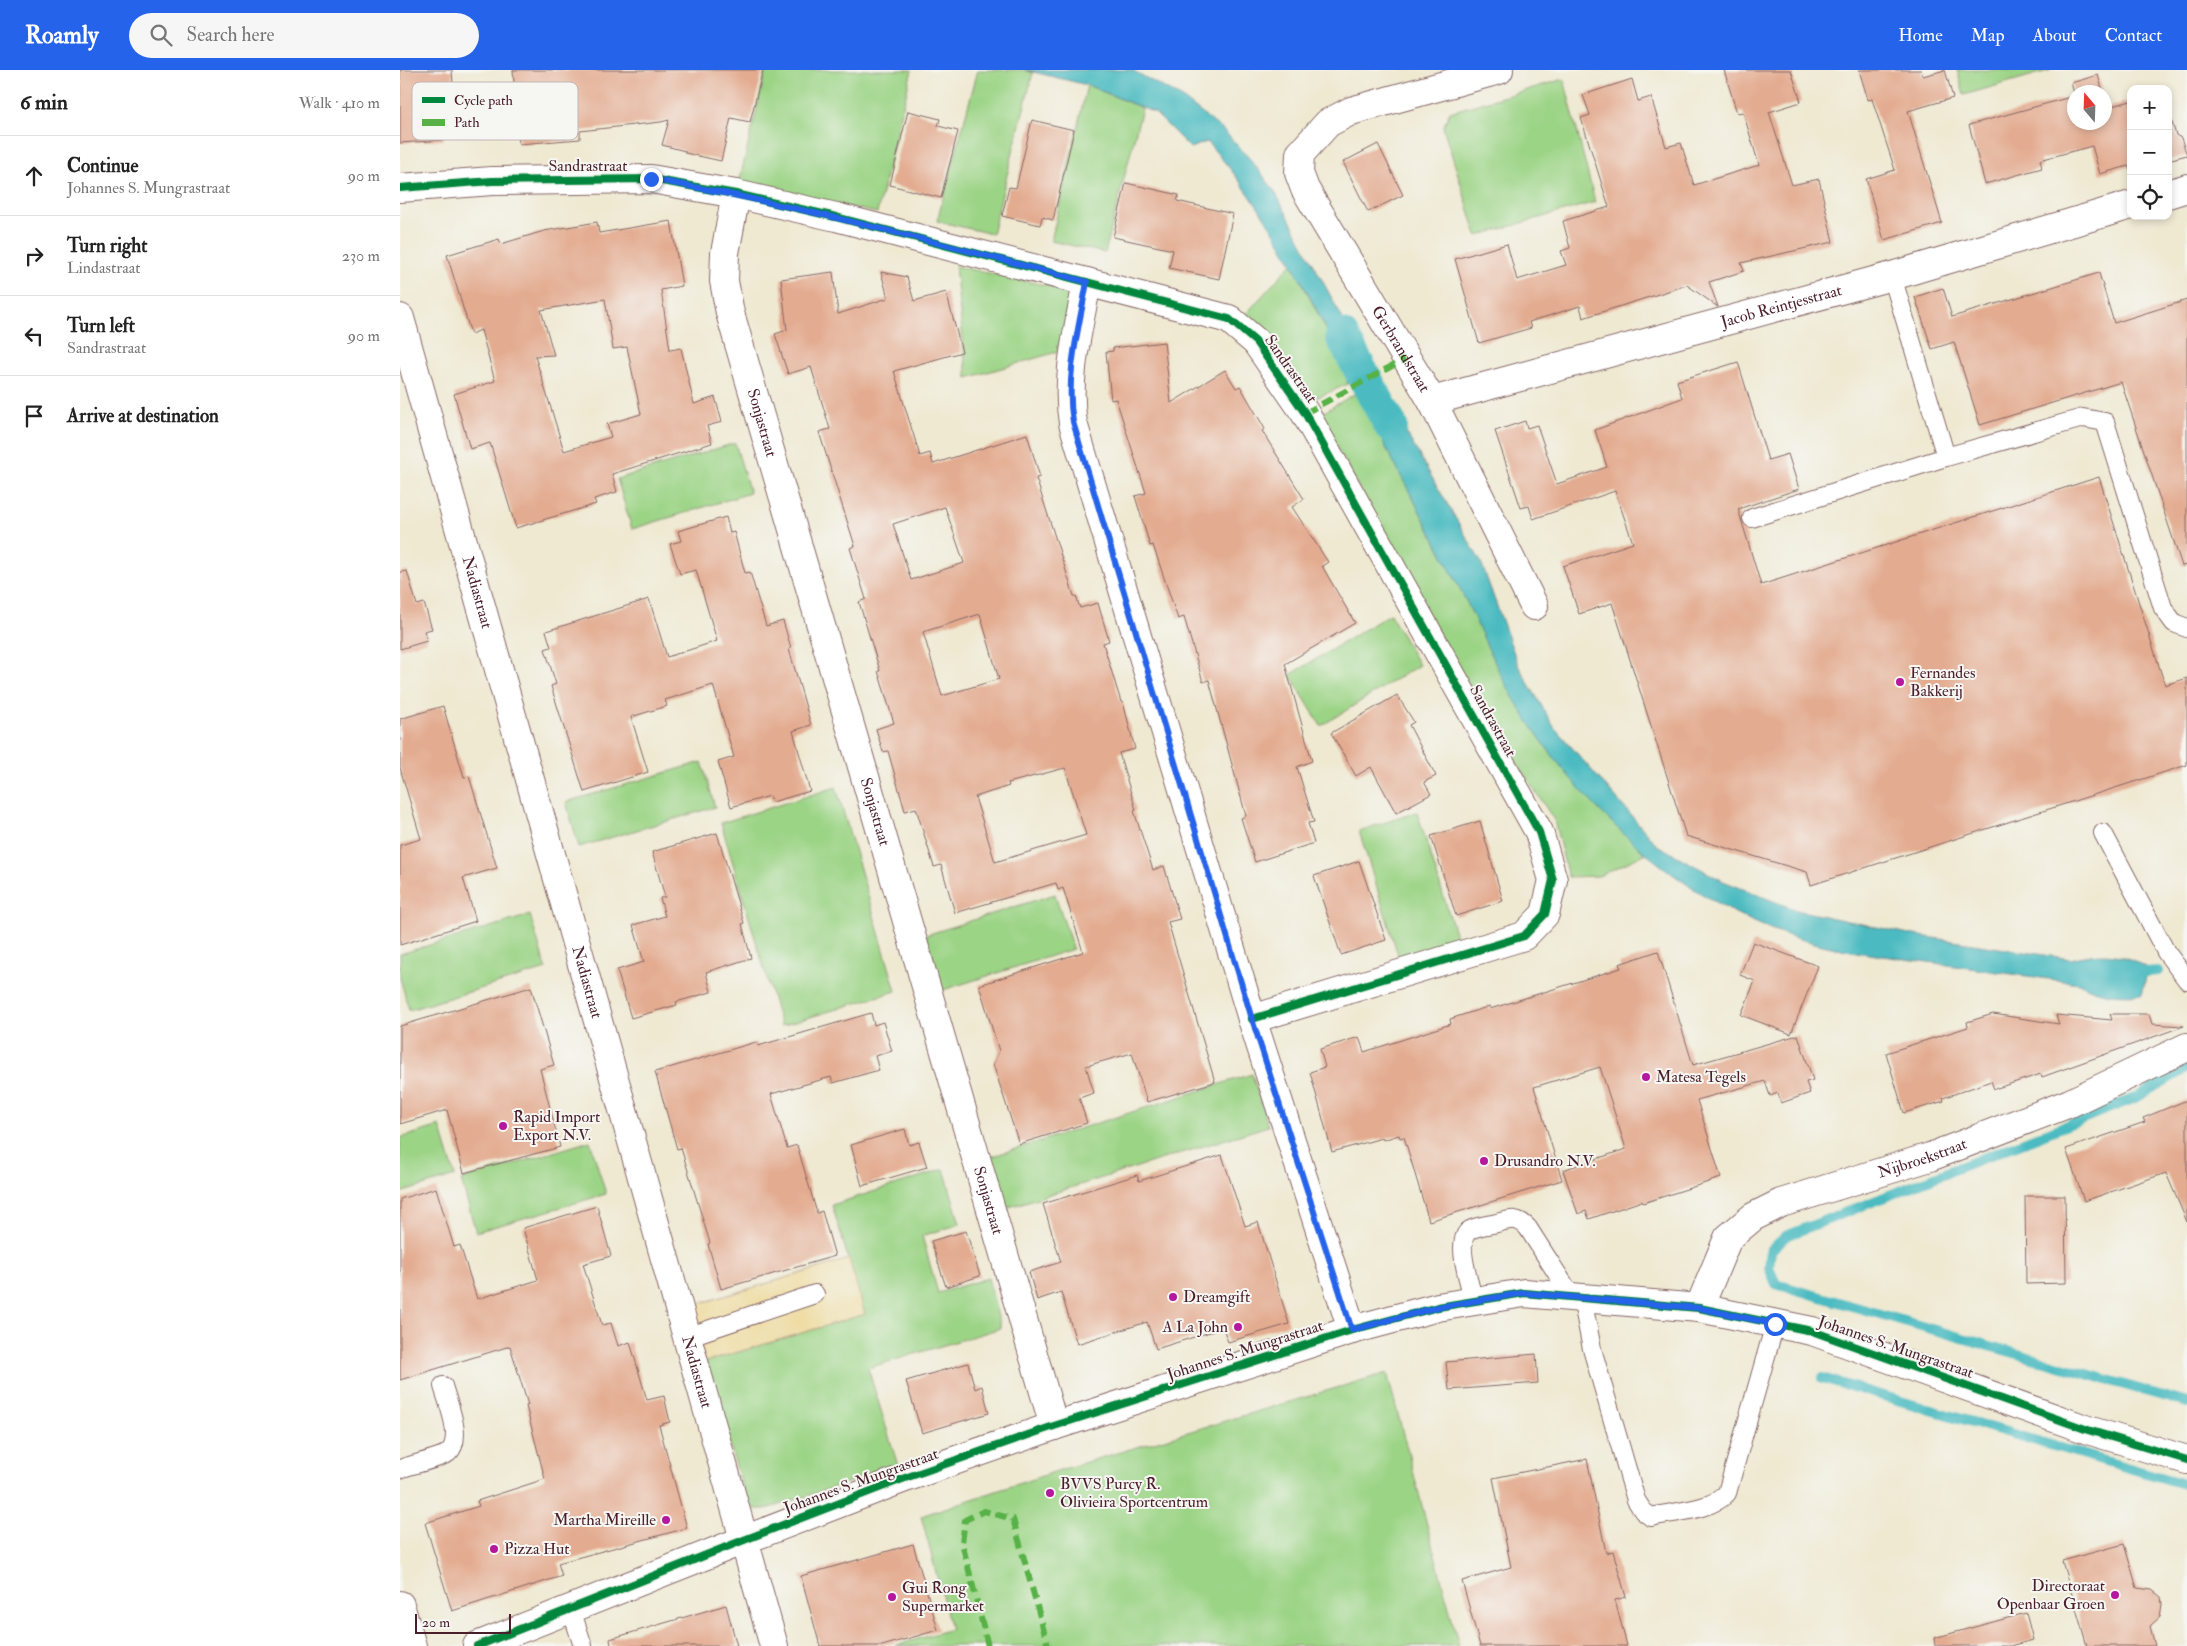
<!DOCTYPE html>
<html lang="en">
<head>
<meta charset="utf-8">
<style>
  :root { --surface:#fff; --page:#f6f6f6; --text:#222; --muted:#767676; --line:#e0e0e0; --accent:#2563eb }
  body { margin:0; font-family:"IM FELL Double Pica",serif; background:var(--page); color:var(--text) }
  .controls { position:absolute; right:15px; top:15px; display:grid; overflow:hidden; border-radius:10px; box-shadow:0 2px 8px #0003 }
  .controls button { width:45px; height:45px; display:grid; place-items:center; padding:0; border:0; border-bottom:1px solid var(--line); background:var(--surface); color:var(--text); font:25px sans-serif }
  .compass { position:absolute; left:1667px; top:15px; width:45px; height:45px; border-radius:50%; background:var(--surface); box-shadow:0 2px 8px #0003; rotate:341deg }
  .scale { position:absolute; left:15px; bottom:12px; width:96px; box-sizing:border-box; padding-left:5px; border:2px solid #4a1f2b; border-top:0; font-size:14px; line-height:18px; white-space:nowrap; color:#4a1f2b; -webkit-text-stroke:4px #f6f6f2; paint-order:stroke }
  .stop { position:absolute; width:15px; height:15px; margin:-11px; border:4px solid #2563eb; border-radius:50%; background:#fff }
  .stop.end { background:#2563eb; border-color:#fff; box-shadow:0 1px 5px #0008 }
  .list { margin:0; padding:0; list-style:none }
  h2 { display:flex; justify-content:space-between; align-items:center; height:65px; margin:0; padding:0 20px; font-size:21px }
  h2 small { font-size:16px; font-weight:400; color:var(--muted) }
  .list li { display:grid; grid-template-columns:32px 1fr auto; gap:15px; align-items:center; box-sizing:border-box; height:80px; padding:0 20px; border-top:1px solid var(--line) }
  .list b { display:block; font-size:19px; white-space:nowrap }
  .list p { margin:0; font-size:16px; white-space:nowrap; color:var(--muted) }
  .list em { font-size:16px; font-style:normal; color:var(--muted) }
  .icon { flex:none; width:28px; height:28px; fill:none; stroke:currentColor; stroke-width:2; stroke-linecap:round; stroke-linejoin:round }
  .map { position:relative; flex:none; width:1787px; height:1576px; overflow:hidden }
  header { display:flex; align-items:center; gap:30px; box-sizing:border-box; height:70px; padding:0 25px; background:var(--accent); color:#fff }
  header strong { font-size:24px }
  nav { display:flex; gap:28px; margin-inline-start:auto; font-size:18px }
  .search { width:350px; height:45px; background:var(--page); display:flex; align-items:center; gap:12px; box-sizing:border-box; padding:0 18px; border-radius:28px; color:var(--muted); font-size:19px }
  main { display:flex }
  aside { flex:1; background:var(--surface) }
  .map>svg:first-child { display:block }
</style>
</head>
<body>
<header>
<strong>Roamly</strong>
<div class="search"><svg class="icon" aria-label="search" viewBox="0 0 24 24"><circle cx="10" cy="10" r="6"/><path d="M15 15l6 6"/></svg>Search here</div>
<nav><a>Home</a><a>Map</a><a>About</a><a>Contact</a></nav>
</header>
<main>
<aside>
<h2>6 min<small>Walk · 410 m</small></h2>
<ul class="list">
<li><svg class="icon" aria-label="ahead" viewBox="0 0 24 24"><path d="M12 20V5M6 11l6-6 6 6"/></svg><div><b>Continue</b><p>Johannes S. Mungrastraat</p></div><em>90 m</em></li>
<li><svg class="icon" aria-label="right" viewBox="0 0 24 24"><path d="M7 20v-9h11M14 6l5 5-5 5"/></svg><div><b>Turn right</b><p>Lindastraat</p></div><em>230 m</em></li>
<li><svg class="icon" aria-label="left" viewBox="0 0 24 24"><path d="M17 20v-9H6M10 6l-5 5 5 5"/></svg><div><b>Turn left</b><p>Sandrastraat</p></div><em>90 m</em></li>
<li><svg class="icon" aria-label="arrive" viewBox="0 0 24 24"><path d="M6 21V4h12l-3 4 3 4H6"/></svg><div><b>Arrive at destination</b></div></li>
</ul>
</aside>
<div class="map">
<svg width="1787" height="1576" viewBox="0 0 1787 1576">
  <rect width="100%" height="100%" fill="#f6f6f2"/>
  <filter id="ink" filterUnits="userSpaceOnUse"><feTurbulence type="fractalNoise" baseFrequency=".02" numOctaves="2"/><feDisplacementMap in="SourceGraphic" scale="10" xChannelSelector="R" yChannelSelector="G"/><feConvolveMatrix kernelMatrix="1 2 1 2 8 2 1 2 1" color-interpolation-filters="sRGB"/></filter>
  <filter id="wash" filterUnits="userSpaceOnUse"><feTurbulence type="fractalNoise" baseFrequency=".0096" numOctaves="4" result="noise"/><feDisplacementMap in="SourceGraphic" scale="20" xChannelSelector="R" yChannelSelector="G"/><feGaussianBlur stdDeviation="1.12" result="paint"/><feColorMatrix in="noise" values="0 0 0 0 0 0 0 0 0 0 0 0 0 0 0 0 0 1.4 0 .05"/><feComposite in="paint" operator="in"/></filter>
  <g filter="url(#wash)">
    <rect width="100%" height="100%" fill="#efe9d2"/>
    <!-- green -->
    <g fill="#9cd486" stroke="#737a58">
      <path d="M366,0H512L477,143L339,113Z"/>
      <path d="M578,0H625L633,3L592,164L537,151Z"/>
      <path d="M1557,0H1651L1564,25Z"/>
      <path d="M1164,9L1195,132L1077,166L1043,57L1050,42Z"/>
      <path d="M687,15L742,38L705,183L651,171Z"/>
      <path d="M892,193L950,306L947,310L948,314L909,331L844,246Z"/>
      <path d="M555,196L654,217L666,223L672,230L671,278L567,308Z"/>
      <path d="M964,318L962,322L964,335L1061,520L1109,619L1148,680L1184,722L1245,784L1199,806L1168,807L1154,750L1070,620L919,345Z"/>
      <path d="M335,373L350,423L232,459L217,409Z"/>
      <path d="M990,544L1019,595L921,656L890,605Z"/>
      <path d="M302,692L315,737L179,777L166,732Z"/>
      <path d="M436,717L496,921L381,956L321,753Z"/>
      <path d="M1017,742L1057,869L999,888L959,761Z"/>
      <path d="M655,824L673,879L543,920L526,865Z"/>
      <path d="M130,845L146,899L9,940L0,908V884Z"/>
      <path d="M852,1004L868,1056L606,1138L590,1087Z"/>
      <path d="M40,1056L55,1106L0,1123V1068Z"/>
      <path d="M190,1071L206,1124L76,1162L61,1110Z"/>
      <path d="M544,1099L560,1154L522,1166L538,1223L588,1208L601,1258L468,1298L498,1396L367,1439H355L347,1433L305,1292L465,1244L432,1135Z"/>
      <path d="M987,1303L1059,1576H494L551,1559L521,1446L663,1399Z"/>
    </g>
    <!-- sand -->
    <path fill="#eeda9e" stroke="#9c7c64" d="M449,1189L465,1244L305,1292L288,1237Z"/>
    <!-- water -->
    <g fill="#4cbbc1" stroke="#4b6d76">
      <path d="M625,0H732L781,27L823,60L851,90L874,120L968,296L974,295L976,301L948,314L947,311L950,306C908,224 870,140 807,72L790,78L755,43L687,15Z"/>
      <path d="M974,313L979,316L1081,492L1119,597L1154,657L1257,775L1323,811L1396,840L1514,865L1671,889C1701,881 1721,882 1748,898L1742,924C1720,926 1699,925 1679,913C1626,906 1574,899 1521,891C1481,886 1441,881 1403,870C1281,835 1171,729 1109,620C1091,588 1078,553 1061,521C1030,458 995,397 964,335L962,322L964,318Z"/>
    </g>
    <g fill="none" stroke-linecap="round" stroke-linejoin="round">
      <!-- stream -->
      <g stroke="#4cbbc1" stroke-width="10">
        <path d="M1734,903L1758,901"/>
        <path d="M1787,998L1735,1028L1386,1166L1371,1180L1369,1198L1376,1214L1787,1333"/>
        <path d="M1422,1308L1787,1415"/>
      </g>
      <!-- canal -->
      <path stroke="#4cbbc1" stroke-width="34" d="M942,266L991,356"/>
    </g>
    <g id="blocks">
      <!-- building -->
      <g fill="#e3ab90" fill-rule="evenodd">
        <path d="M0,0H52L56,58L44,59V70L0,73Z"/>
        <path d="M113,0H363L350,52L331,48L321,91L285,83V81L262,75L269,50L261,52L180,61V69L119,74Z"/>
        <path d="M1324,0H1391L1401,32L1369,42L1392,115L1419,109L1433,172L1341,193L1344,201L1309,212L1318,237L1287,215L1183,248L1180,236L1129,252L1131,258L1079,273L1055,189L1107,174L1117,210L1166,195L1161,181L1170,178L1163,151L1209,137L1181,48L1190,45L1183,25L1232,9L1238,31L1251,27L1266,77L1281,73L1294,115L1359,95L1343,42L1337,43Z"/>
        <path d="M1459,0H1521L1523,6L1545,0L1553,28L1508,41L1542,153L1484,170L1466,109L1495,100L1472,29L1468,30Z"/>
        <path d="M1698,5L1703,22L1674,23L1671,13Z"/>
        <path d="M1674,26V52H1704V26L1708,37L1731,31V101L1728,96L1700,104L1692,76L1640,90L1642,98L1585,114L1569,55Z"/>
        <path d="M1768,40L1776,65L1781,68L1787,85L1768,90Z"/>
        <path d="M508,41L540,49L538,56L558,61L541,128L490,115Z"/>
        <path d="M632,50L674,60L653,150L642,147L640,155L602,146L609,117L616,118Z"/>
        <path d="M978,74L1003,125L968,142L943,92Z"/>
        <path d="M726,113L779,125L777,131L833,144L819,209L769,198L773,180L713,167Z"/>
        <path d="M271,151L282,216L261,220L270,280L281,278L294,334L315,327L322,352L307,356L312,373L212,404L217,422L194,429L196,434L116,458L90,373L70,379L54,324L95,311L81,260L71,264L47,185L99,169L101,174L144,161L197,152L199,163ZM205,229L213,279L227,277L241,344L207,354L211,367L164,381L135,286L154,285L141,240Z"/>
        <path d="M433,202L438,244L488,228L481,202L507,207L514,231L546,222L562,282L494,301L520,386L530,383L533,394L627,364L640,407L636,408L674,526H676L680,538L698,533L709,571L703,573L721,632H723L735,679L719,683L736,740L734,741L753,800L764,796L780,849L768,852L815,1012L747,1032L732,983L686,996L694,1023L679,1028L687,1053L619,1074L593,994L599,981L579,915L683,882L663,818L658,820L656,813L555,843L541,795L534,797L516,738L505,741L488,681L483,682L476,659L494,653L478,601H480L459,532L466,529L450,478L455,476L419,362L430,359L411,297L388,304L375,264L387,260L381,209ZM545,437L564,493L511,510L493,454ZM580,544L599,609L542,626L523,562ZM665,698L686,765L595,792L575,727L609,716L608,713Z"/>
        <path d="M1699,203L1714,253L1787,230V495L1782,496L1721,312L1580,355L1554,272L1532,279L1515,227L1543,218L1552,247Z"/>
        <path d="M764,272L771,333L825,300L836,318L840,316L865,359L862,361L904,429L892,437L928,492L922,496L955,553L885,594L912,691L897,697L914,752L908,753L914,773L855,792L841,748L846,746L809,610L803,612L784,547L778,549L753,475L750,476L735,426L746,423L716,329L711,330L706,282L713,281V278Z"/>
        <path d="M1338,292L1368,390L1388,384L1399,419L1338,439L1361,515L1699,407L1765,615L1787,608V695L1411,815L1407,802L1286,766L1212,533L1179,544L1163,496L1233,473L1215,421L1133,449L1129,436L1121,438L1095,361L1125,351L1127,358L1137,355L1157,414L1207,397L1195,360L1282,328L1277,311Z"/>
        <path d="M326,447L330,463L334,462L345,503L350,502L366,556L383,551L391,578L389,579L411,655L393,661L410,721L372,732L370,726L331,737L318,692L334,687L313,615L265,630L267,636L231,647L248,702L184,722L151,616L156,614L145,579L151,577L146,561L249,529L267,587L317,571L296,500L280,504L270,474L281,471L278,461Z"/>
        <path d="M7,501L17,535L24,533L32,559L24,561L27,571L0,579V502Z"/>
        <path d="M997,625L1014,652L1009,655L1036,706L1024,712L1031,724L996,743L971,697L956,706L931,663Z"/>
        <path d="M43,636L64,707L69,706L97,798L63,808L76,851L0,875V775L21,769L0,698V649Z"/>
        <path d="M1080,751L1103,831L1056,846L1031,766Z"/>
        <path d="M317,763L344,853L342,854L351,888L306,902L311,922L276,932L277,935L231,948L217,900L244,892L233,855L265,846L260,828L265,827L252,782Z"/>
        <path d="M959,791L986,870L941,885L914,806Z"/>
        <path d="M1353,872L1418,896L1391,964L1341,945L1355,911L1340,905Z"/>
        <path d="M1258,881L1293,995L1398,965L1413,1010L1406,1012L1410,1023L1381,1033L1378,1023L1370,1026L1365,1011L1297,1030L1321,1108L1243,1133L1242,1131L1189,1149L1186,1141L1178,1144L1163,1100L1226,1079L1200,997L1134,1017L1162,1110L1029,1151L1004,1067L1000,1068L999,1065L983,1070L982,1068L932,1082L910,1002L925,997L920,979L959,967L964,982L1051,954L1050,949L1090,936V939L1221,898L1219,894Z"/>
        <path d="M131,917L154,995L140,999L160,1077L64,1103L47,1040L0,1054V956Z"/>
        <path d="M471,943L474,955L483,952L492,981L475,986L479,1000L433,1013L431,1007L371,1024L387,1078L397,1075L417,1143L422,1141L435,1186L321,1219L308,1174L310,1173L281,1078L277,1079L255,1002L356,972L358,976Z"/>
        <path d="M1593,944L1659,954L1656,945L1712,950L1710,944H1749L1752,954L1784,956L1642,1007L1641,1004L1594,1019L1591,1011L1543,1028L1544,1031L1504,1043L1486,983L1568,957L1567,952Z"/>
        <path d="M1787,1030V1152L1766,1103L1684,1131L1666,1079L1745,1052L1743,1048Z"/>
        <path d="M505,1059L509,1075L519,1072L527,1097L462,1116L451,1075Z"/>
        <path d="M822,1085L845,1156L858,1152L889,1254L828,1272L823,1258L756,1279L747,1252L677,1274L661,1222L637,1230L629,1202L661,1192L643,1134L737,1105L739,1111Z"/>
        <path d="M36,1118L54,1177L60,1175L77,1229L138,1210L123,1158L197,1136L211,1186L183,1194L202,1255L211,1253L218,1276L230,1272L247,1330L264,1326L270,1352L259,1355L287,1458L158,1493L162,1506L52,1541L25,1453L79,1436L77,1431L145,1409L126,1336L128,1335L110,1276L0,1310V1129Z"/>
        <path d="M1625,1126H1665L1666,1213L1626,1214Z"/>
        <path d="M566,1161L580,1206L546,1217L531,1171Z"/>
        <path d="M1136,1284L1138,1313L1049,1320L1046,1292Z"/>
        <path d="M568,1293L575,1319L582,1316L589,1343L522,1363L506,1311Z"/>
        <path d="M1187,1389L1206,1483L1213,1481L1226,1527L1215,1530L1227,1576H1080L1062,1511L1111,1497L1093,1408Z"/>
        <path d="M513,1474L538,1560L482,1576H420L401,1506Z"/>
        <path d="M1724,1474L1737,1518L1752,1520L1761,1527L1762,1534L1760,1547L1750,1556L1755,1576H1687L1662,1491Z"/>
        <path d="M326,1535L337,1576H211L210,1569Z"/>
        <path d="M1626,1543L1633,1570L1611,1576H1535L1534,1568Z"/>
      </g>
    </g>
  </g>
  <g filter="url(#ink)">
    <use href="#blocks" fill-opacity="0" stroke="#846665" stroke-width="1"/>
    <g fill="none" stroke-linecap="round" stroke-linejoin="round">
      <!-- service casing -->
      <g stroke="#846665" stroke-width="20">
        <g id="service">
          <path d="M1492,206L1546,387"/>
          <path d="M1352,448L1546,387L1683,348L1705,352L1763,538L1774,553L1787,558"/>
          <path d="M1703,763L1766,882L1787,910"/>
          <path d="M1182,1228L1192,1279L1236,1430L1243,1441L1251,1447C1273,1442 1313,1440 1327,1423L1375,1254"/>
          <path d="M1074,1231C1070,1215 1054,1170 1070,1160C1077,1156 1089,1155 1097,1153C1111,1149 1118,1147 1128,1158L1172,1227"/>
          <path d="M287,1267L415,1224"/>
          <path d="M0,1399C10,1395 41,1388 48,1383C64,1369 48,1334 43,1316"/>
          <path d="M171,1539L183,1576"/>
        </g>
      </g>
      <!-- minor casing -->
      <g stroke="#846665" stroke-width="30">
        <g id="minor">
          <path id="s1" d="M1099,0L951,41L928,53L900,84L899,103L905,119L1032,331L1134,536"/>
          <path d="M0,118L92,111L251,109L336,124L436,147L829,249L856,272L905,343L1139,762L1153,810L1145,844L1124,866L852,949"/>
          <path id="s2" d="M336,124L325,183L324,211L330,243L654,1356"/>
          <path d="M1768,124L1787,118"/>
          <path d="M687,212C679,258 665,306 673,353L852,949L952,1260"/>
          <path id="s3" d="M0,248L374,1576"/>
          <path id="s4" d="M1032,331L1492,206L1731,135"/>
          <path id="s5" d="M1299,1238L1328,1168L1353,1147L1381,1133L1530,1087L1670,1033L1787,977"/>
          <path d="M0,1535L12,1576"/>
        </g>
      </g>
      <!-- tertiary casing -->
      <g stroke="#846665" stroke-width="30">
        <path id="tertiary" d="M77,1576L344,1470L505,1408L654,1356L952,1260L1038,1237L1124,1223L1299,1238L1412,1261L1688,1360L1787,1390"/>
      </g>
      <!-- service -->
      <use href="#service" stroke="#fff" stroke-width="18"/>
      <!-- minor -->
      <use href="#minor" stroke="#fff" stroke-width="28"/>
      <!-- tertiary -->
      <use href="#tertiary" stroke="#fff" stroke-width="28"/>
      <!-- quiet -->
      <g stroke="#57b146" stroke-width="6" stroke-dasharray="12 6" stroke-linecap="butt">
        <path d="M905,343L1005,289"/>
        <path d="M588,1576L562,1473L565,1450L584,1441L613,1449L648,1576"/>
      </g>
      <!-- cycleway casing -->
      <g stroke="#f6f6f2" stroke-width="11">
        <g id="cycleway">
          <path d="M0,118L92,111L251,109L336,124L436,147L829,249L856,272L905,343L1139,762L1153,810L1145,844L1124,866L852,949"/>
          <path d="M77,1576L344,1470L505,1408L654,1356L952,1260L1038,1237L1124,1223L1299,1238L1412,1261L1688,1360L1787,1390"/>
        </g>
      </g>
      <!-- cycleway -->
      <use href="#cycleway" stroke="#00873e" stroke-width="8"/>
    </g>
  </g>
  <g fill="none" stroke-linecap="round" stroke-linejoin="round" filter="url(#ink)">
    <!-- route -->
    <path stroke="#2563eb" stroke-width="6" d="M251,109C398,135 542,174 687,212C679,258 665,306 673,352L852,949L952,1260L1038,1237L1124,1223L1299,1238L1375,1254"/>
  </g>
  <!-- markers -->
  <g fill="#b5179e" stroke="#f6f6f2" stroke-width="2">
    <circle cx="1500" cy="612" r="5"/>
    <circle cx="1246" cy="1007" r="5"/>
    <circle cx="103" cy="1056" r="5"/>
    <circle cx="1084" cy="1091" r="5"/>
    <circle cx="773" cy="1227" r="5"/>
    <circle cx="838" cy="1257" r="5"/>
    <circle cx="650" cy="1423" r="5"/>
    <circle cx="266" cy="1450" r="5"/>
    <circle cx="94" cy="1479" r="5"/>
    <circle cx="1715" cy="1525" r="5"/>
    <circle cx="492" cy="1527" r="5"/>
  </g>
  <g text-anchor="middle" dominant-baseline="central" stroke-width="4" stroke-linejoin="round" paint-order="stroke">
    <!-- street labels -->
    <g font-size="16" fill="#4a1f2b" stroke="#f6f6f2">
      <text x="188" y="96">Sandrastraat</text>
      <text stroke="none"><textPath href="#s4" startOffset="362">Jacob Reintjesstraat</textPath></text>
      <text stroke="none"><textPath href="#s1" startOffset="444">Gerbrandstraat</textPath></text>
      <text transform="translate(891 299) rotate(55)">Sandrastraat</text>
      <text stroke="none"><textPath href="#s2" startOffset="235">Sonjastraat</textPath></text>
      <text stroke="none"><textPath href="#s3" startOffset="285">Nadiastraat</textPath></text>
      <text transform="translate(1093 651) rotate(61)">Sandrastraat</text>
      <text stroke="none"><textPath href="#s2" startOffset="640">Sonjastraat</textPath></text>
      <text stroke="none"><textPath href="#s3" startOffset="690">Nadiastraat</textPath></text>
      <text stroke="none"><textPath href="#s5" startOffset="288">Nijbroekstraat</textPath></text>
      <text stroke="none"><textPath href="#s2" startOffset="1045">Sonjastraat</textPath></text>
      <text transform="translate(1496 1277) rotate(19)">Johannes S. Mungrastraat</text>
      <text transform="translate(845 1280) rotate(-18)">Johannes S. Mungrastraat</text>
      <text stroke="none"><textPath href="#s3" startOffset="1095">Nadiastraat</textPath></text>
      <text transform="translate(461 1411) rotate(-20)">Johannes S. Mungrastraat</text>
    </g>
    <!-- poi labels -->
    <g font-size="16" fill="#4a1f2b" stroke="#f6f6f2" text-anchor="start">
      <text x="1510" y="603">Fernandes<tspan x="1510" dy="18">Bakkerij</tspan></text>
      <text x="1256" y="1007">Matesa Tegels</text>
      <text x="113" y="1047">Rapid Import<tspan x="113" dy="18">Export N.V.</tspan></text>
      <text x="1094" y="1091">Drusandro N.V.</text>
      <text x="783" y="1227">Dreamgift</text>
      <text x="828" y="1257" text-anchor="end">A La John</text>
      <text x="660" y="1414">BVVS Purcy R.<tspan x="660" dy="18">Olivieira Sportcentrum</tspan></text>
      <text x="256" y="1450" text-anchor="end">Martha Mireille</text>
      <text x="104" y="1479">Pizza Hut</text>
      <text x="1705" y="1516" text-anchor="end">Directoraat<tspan x="1705" dy="18">Openbaar Groen</tspan></text>
      <text x="502" y="1518">Gui Rong<tspan x="502" dy="18">Supermarket</tspan></text>
    </g>
  </g>
  <!-- legend -->
  <rect x="12" y="12" width="166" height="58" rx="8" fill="#f6f6f2" stroke="#c2b6b6" stroke-width="1"/>
  <rect x="22" y="27" width="23" height="6" fill="#00873e"/>
  <rect x="22" y="49" width="23" height="7" fill="#57b146"/>
  <g font-size="14" fill="#4a1f2b">
    <text x="54" y="35">Cycle path</text>
    <text x="54" y="57">Path</text>
  </g>
</svg>
<div class="controls">
<button>+</button>
<button>−</button>
<button><svg class="icon" aria-label="locate" viewBox="0 0 24 24"><circle cx="12" cy="12" r="6"/><path d="M12 2v4M12 18v4M2 12h4M18 12h4"/></svg></button>
</div>
<svg class="compass" viewBox="-18 -18 36 36"><path d="M0-13l5 13h-10z" fill="#e53935"/><path d="M0 13l5-13h-10z" fill="#767676"/></svg>
<div class="scale">20 m</div>
<div class="stop" style="left:1375px;top:1254px"></div>
<div class="stop end" style="left:251px;top:109px"></div>
</div>
</main>
</body>
</html>
